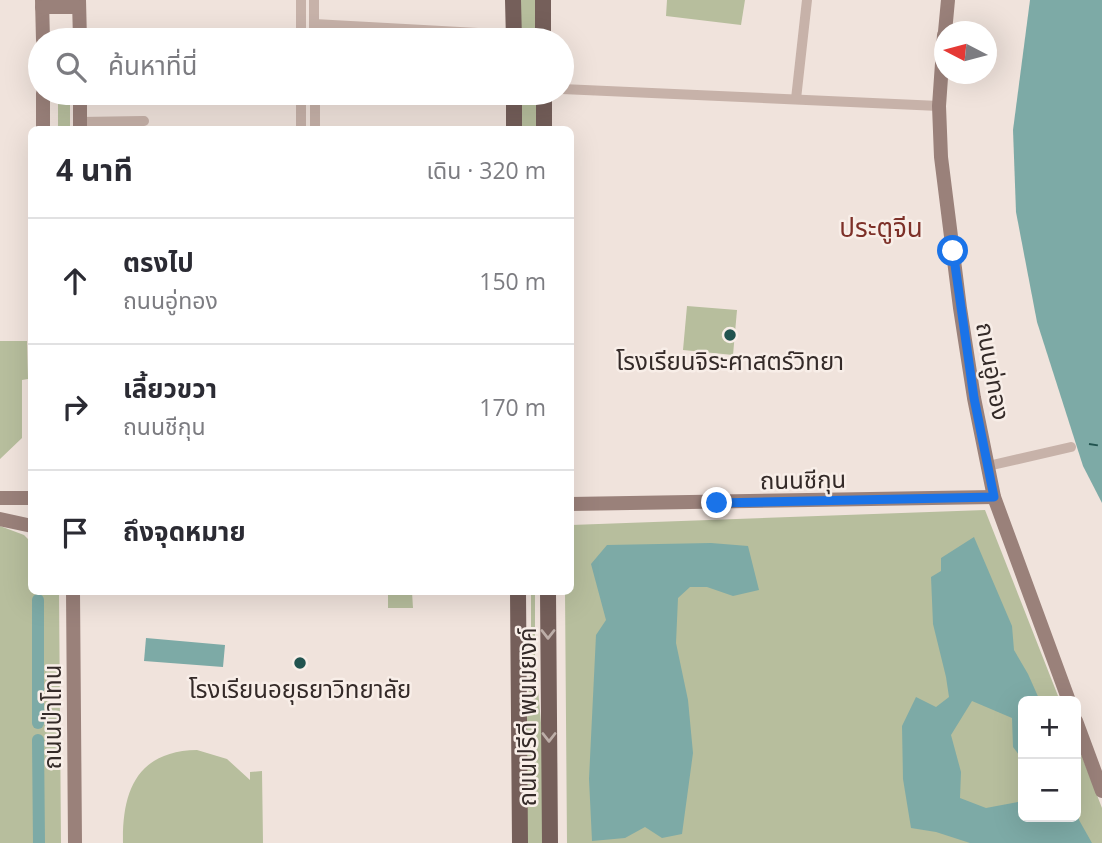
<!DOCTYPE html>
<html lang="th">
<head>
<meta charset="utf-8">
<style>
  :root { --surface:#fff; --page:#f2f2f3; --text:#2b2b33; --muted:#7c7c81; --line:#e1e1e2 }
  body { margin:0; font-family:"Open Sans","Noto Sans Thai",sans-serif; background:var(--page); color:var(--text) }
  .controls { position:absolute; right:21px; bottom:21px; display:grid; overflow:hidden; border-radius:10px; box-shadow:0 7px 28px #0002 }
  .controls button { width:63px; height:63px; display:grid; place-items:center; padding:0; border:0; border-bottom:2px solid var(--line); background:var(--surface); color:var(--text); font:35px sans-serif }
  .compass { position:absolute; left:934px; top:21px; width:63px; height:63px; border-radius:50%; background:var(--surface); box-shadow:0 7px 28px #0002; rotate:276deg }
  .stop { position:absolute; width:21px; height:21px; margin:-16px; border:5px solid #1a73e8; border-radius:50%; background:#fff }
  .stop.end { background:#1a73e8; border-color:#fff; box-shadow:0 2px 7px #0008 }
  .list { margin:0; padding:0; list-style:none }
  h2 { display:flex; justify-content:space-between; align-items:center; height:91px; margin:0; padding:0 28px; font-size:30px }
  h2 small { font-size:23px; font-weight:400; color:var(--muted) }
  .list li { display:grid; grid-template-columns:46px 1fr auto; gap:21px; align-items:center; box-sizing:border-box; height:126px; padding:0 28px; border-top:2px solid var(--line) }
  .list b { display:block; font-size:26px; white-space:nowrap }
  .list p { margin:0; font-size:23px; white-space:nowrap; color:var(--muted) }
  .list em { font-size:23px; font-style:normal; color:var(--muted) }
  .icon { flex:none; width:38px; height:38px; fill:none; stroke:currentColor; stroke-width:2; stroke-linecap:round; stroke-linejoin:round }
  .map { position:relative; flex:none; width:1102px; height:843px; overflow:hidden }
  .search { position:absolute; background:var(--surface); box-shadow:0 7px 28px #0002; left:28px; top:28px; width:546px; height:77px; display:flex; align-items:center; gap:18px; box-sizing:border-box; padding:0 24px; border-radius:38px; color:var(--muted); font-size:26px }
  .panel { position:absolute; background:var(--surface); box-shadow:0 7px 28px #0002; left:28px; top:126px; width:546px; height:469px; border-radius:10px }
  .map>svg:first-child { display:block }
</style>
</head>
<body>
<div class="map">
<svg width="1102" height="843" viewBox="0 0 1102 843">
  <rect width="100%" height="100%" fill="#f0e3dc"/>
  <!-- green -->
  <g fill="#b7be9d">
    <path d="M520,0H535L536,40H520Z"/>
    <path d="M667,0H745L741,25L666,16Z"/>
    <rect x="58" y="93" width="12" height="36"/>
    <path d="M350,93H496V102L350,104Z"/>
    <rect x="521" y="93" width="15" height="36"/>
    <path d="M687,306L737,310L733,355L683,350Z"/>
    <path d="M0,341H27L28,379L22,380V438L0,459Z"/>
    <path d="M985,510L1060,701H1023V817H1076V741L1102,808V843H567L565,592H570L571,525Z"/>
    <path d="M0,526L24,535L31,542L32,592H59L61,843H0Z"/>
    <path d="M388,592H412L413,608H388Z"/>
    <path d="M531,592H535V656L542,734V843H527L526,734L531,656Z"/>
    <path d="M197,750L227,759L250,780V772L262,771L263,843H123C122,791 137,751 197,750Z"/>
  </g>
  <!-- water -->
  <g fill="#7daaa6">
    <path d="M1030,0H1102V503L1083,466L1037,322L1016,212L1013,130Z"/>
    <path d="M974,537L1012,626L1014,650L1028,674L1040,701H1023V760L1013,747L1012,718L972,701L951,735L961,772L960,798L986,808L1023,801V817H1076V784L1078,790L1079,820L1092,843H970L936,832L911,828L903,779L902,726L916,697L936,707L949,697L946,677L933,624L931,577L941,571V558Z"/>
    <path d="M711,543L748,546L759,590L733,596L707,587H690L678,598L676,643L688,700L693,753L682,834L662,838L645,827L625,838L592,841L589,779L596,635L606,620L591,564L607,545Z"/>
    <path d="M146,638L225,645L223,667L144,661Z"/>
  </g>
  <g fill="none" stroke-linecap="round" stroke-linejoin="round">
    <!-- canal -->
    <g stroke="#7daaa6" stroke-width="12">
      <path d="M38,600V723"/>
      <path d="M38,740L39,843"/>
    </g>
    <!-- ferry -->
    <path stroke="#21534f" stroke-width="2" stroke-dasharray="9 7" stroke-linecap="butt" d="M1089,444L1102,446"/>
    <!-- street -->
    <g stroke="#c7b2a9" stroke-width="10">
      <path d="M301,0V40"/>
      <path d="M314,0V40"/>
      <path d="M314,24L514,35"/>
      <path d="M562,89L939,106"/>
      <path d="M301,93V130"/>
      <path d="M315,93V130"/>
      <path d="M796,99L807,0"/>
      <path d="M80,122L144,121"/>
      <path d="M988,466L1071,447"/>
    </g>
    <!-- secondary -->
    <g stroke="#9a817a" stroke-width="14">
      <path d="M42,0L43,40"/>
      <path d="M79,0L80,40"/>
      <path d="M42,7H79"/>
      <path d="M945,32L948,0"/>
      <path d="M944,35L939,106L941,157L960,308L974,398L994,497L1069,701"/>
      <path d="M43,93V130"/>
      <path d="M80,93V130"/>
      <path d="M0,498H32"/>
      <path d="M570,504L994,497"/>
      <path d="M0,519L32,526"/>
      <path d="M73,592L75,843"/>
      <path d="M1076,721L1102,791"/>
    </g>
    <!-- primary -->
    <g stroke="#755f5a" stroke-width="16">
      <path d="M513,0L514,40"/>
      <path d="M543,0V40"/>
      <path d="M514,93V130"/>
      <path d="M544,93V130"/>
      <path d="M518,592L520,843"/>
      <path d="M548,592L550,843"/>
    </g>
  </g>
  <!-- one-way arrows -->
  <defs><path id="oneway-chevron" d="M-2-3.5L2.5 0L-2 3.5" fill="none" stroke-width="1.6" stroke-linecap="round" stroke-linejoin="round" transform="scale(1.75)"/></defs>
  <g stroke="#bdaea8">
    <use href="#oneway-chevron" transform="translate(548 634) rotate(90)"/>
    <use href="#oneway-chevron" transform="translate(549 737) rotate(90)"/>
  </g>
  <g fill="none" stroke-linecap="round" stroke-linejoin="round">
    <!-- route -->
    <path stroke="#1a73e8" stroke-width="9" d="M717,503L994,497L974,398L953,251"/>
  </g>
  <!-- markers -->
  <g fill="#21534f" stroke="#f8eee8" stroke-width="2.5">
    <circle cx="730" cy="335" r="7"/>
    <circle cx="300" cy="663" r="7"/>
  </g>
  <g text-anchor="middle" dominant-baseline="central" stroke-width="5" stroke-linejoin="round" paint-order="stroke">
    <!-- poi labels -->
    <g font-size="24" fill="#342a28" stroke="#f8eee8">
      <text x="730" y="360">โรงเรียนจิระศาสตร์วิทยา</text>
      <text x="300" y="688">โรงเรียนอยุธยาวิทยาลัย</text>
    </g>
    <!-- street labels -->
    <g font-size="24" fill="#342a28" stroke="#f8eee8">
      <text transform="translate(994 371) rotate(80)">ถนนอู่ทอง</text>
      <text transform="translate(803 479) rotate(-1)">ถนนชีกุน</text>
      <text transform="translate(51 717) rotate(-90)">ถนนป่าโทน</text>
      <text transform="translate(526 717) rotate(-90)">ถนนปรีดี พนมยงค์</text>
    </g>
    <!-- neighbourhood labels -->
    <g font-size="26" fill="#7d3028" stroke="#f8eee8">
      <text x="881" y="227">ประตูจีน</text>
    </g>
  </g>
</svg>
<div class="controls">
<button>+</button>
<button>−</button>
</div>
<svg class="compass" viewBox="-18 -18 36 36"><path d="M0-13l5 13h-10z" fill="#e53935"/><path d="M0 13l5-13h-10z" fill="#7c7c81"/></svg>
<div class="stop" style="left:953px;top:251px"></div>
<div class="stop end" style="left:717px;top:503px"></div>
<div class="search"><svg class="icon" aria-label="search" viewBox="0 0 24 24"><circle cx="10" cy="10" r="6"/><path d="M15 15l6 6"/></svg>ค้นหาที่นี่</div>
<section class="panel">
<h2>4 นาที<small>เดิน · 320 m</small></h2>
<ul class="list">
<li><svg class="icon" aria-label="ahead" viewBox="0 0 24 24"><path d="M12 20V5M6 11l6-6 6 6"/></svg><div><b>ตรงไป</b><p>ถนนอู่ทอง</p></div><em>150 m</em></li>
<li><svg class="icon" aria-label="right" viewBox="0 0 24 24"><path d="M7 20v-9h11M14 6l5 5-5 5"/></svg><div><b>เลี้ยวขวา</b><p>ถนนชีกุน</p></div><em>170 m</em></li>
<li><svg class="icon" aria-label="arrive" viewBox="0 0 24 24"><path d="M6 21V4h12l-3 4 3 4H6"/></svg><div><b>ถึงจุดหมาย</b></div></li>
</ul>
</section>
</div>
</body>
</html>
